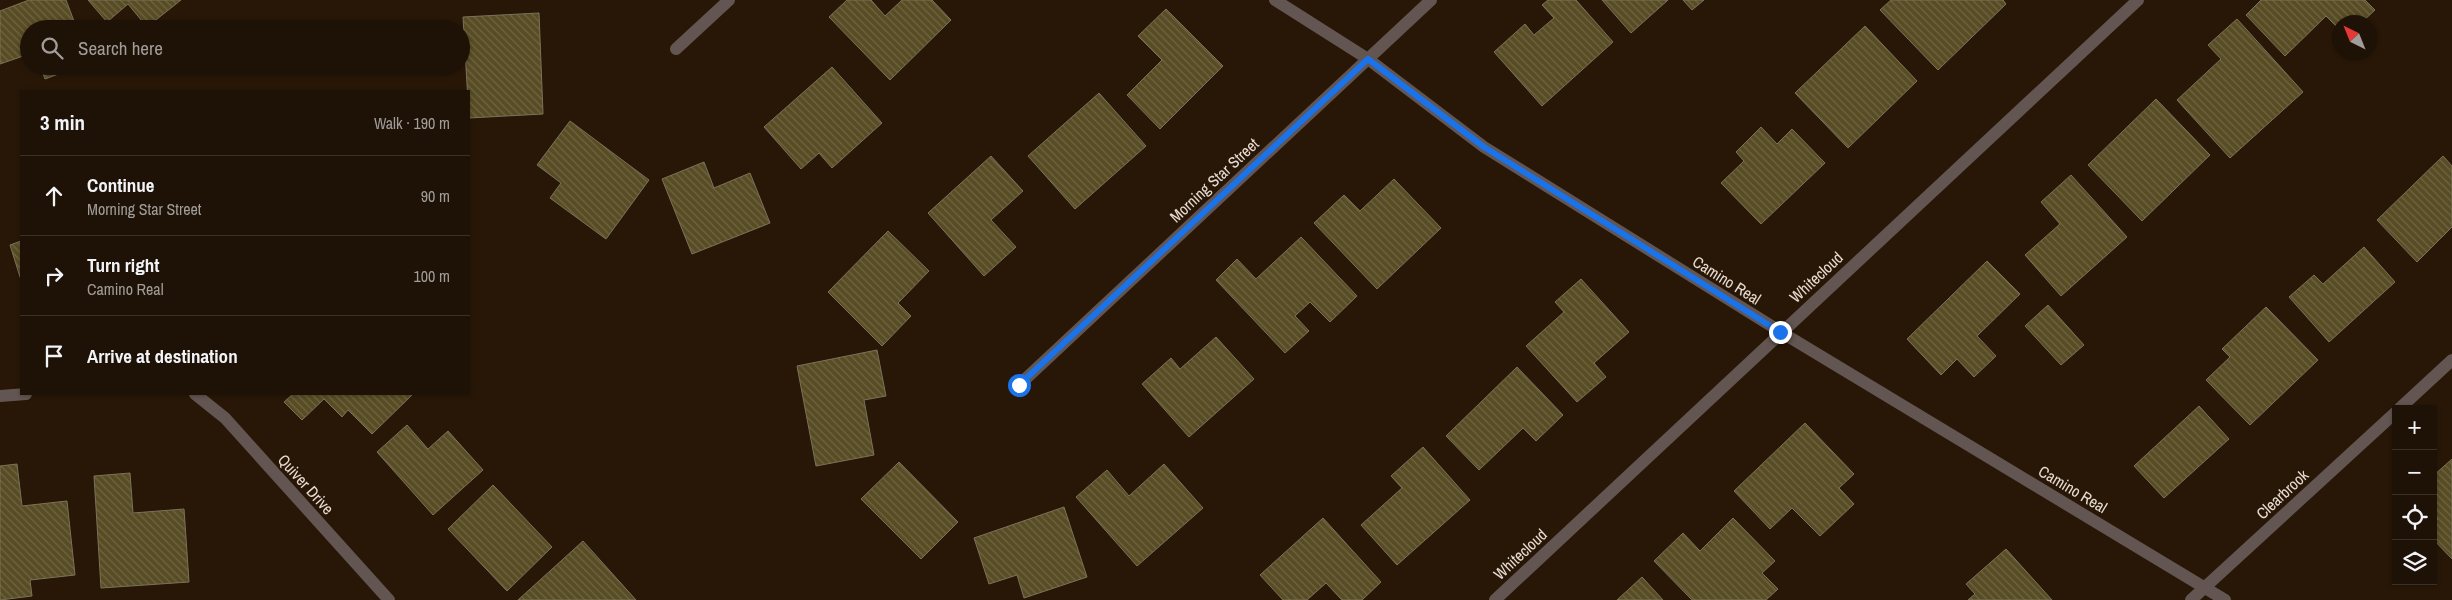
<!DOCTYPE html>
<html lang="en">
<head>
<meta charset="utf-8">
<style>
  :root { --surface:#1e1105; --page:#261a0f; --text:#f1f3f6; --muted:#a19d9a; --line:#3c3127 }
  body { margin:0; font-family:"Archivo Narrow",sans-serif; background:var(--page); color:var(--text) }
  .controls { position:absolute; right:15px; bottom:15px; display:grid; overflow:hidden; border-radius:0px; box-shadow:0 1px 4px #0004 }
  .controls button { width:45px; height:45px; display:grid; place-items:center; padding:0; border:0; border-bottom:1px solid var(--line); background:var(--surface); color:var(--text); font:25px sans-serif }
  .compass { position:absolute; left:2332px; top:15px; width:45px; height:45px; border-radius:50%; background:var(--surface); box-shadow:0 1px 4px #0004; rotate:317deg }
  .stop { position:absolute; width:15px; height:15px; margin:-11px; border:4px solid #1a73e8; border-radius:50%; background:#fff }
  .stop.end { background:#1a73e8; border-color:#fff; box-shadow:0 1px 5px #0008 }
  .list { margin:0; padding:0; list-style:none }
  h2 { display:flex; justify-content:space-between; align-items:center; height:65px; margin:0; padding:0 20px; font-size:21px }
  h2 small { font-size:16px; font-weight:400; color:var(--muted) }
  .list li { display:grid; grid-template-columns:32px 1fr auto; gap:15px; align-items:center; box-sizing:border-box; height:80px; padding:0 20px; border-top:1px solid var(--line) }
  .list b { display:block; font-size:19px; white-space:nowrap }
  .list p { margin:0; font-size:16px; white-space:nowrap; color:var(--muted) }
  .list em { font-size:16px; font-style:normal; color:var(--muted) }
  .icon { flex:none; width:28px; height:28px; fill:none; stroke:currentColor; stroke-width:2; stroke-linecap:round; stroke-linejoin:round }
  .map { position:relative; flex:none; width:2452px; height:600px; overflow:hidden }
  .search { position:absolute; background:var(--surface); box-shadow:0 1px 4px #0004; left:20px; top:20px; width:450px; height:55px; display:flex; align-items:center; gap:12px; box-sizing:border-box; padding:0 18px; border-radius:28px; color:var(--muted); font-size:19px }
  .panel { position:absolute; background:var(--surface); box-shadow:0 1px 4px #0004; left:20px; top:90px; width:450px; height:305px; border-radius:0px }
  .map>svg:first-child { display:block }
</style>
</head>
<body>
<div class="map">
<svg width="2452" height="600" viewBox="0 0 2452 600">
  <defs>
    <pattern id="building-back-hatch" width="6" height="6" patternUnits="userSpaceOnUse" patternTransform="scale(1.25)"><rect width="6" height="6" fill="#574c24"/><path d="M-1 5l2 2M0 0l6 6M5-1l2 2" fill="none" stroke="#6f6543"/></pattern>
  </defs>
  <rect width="100%" height="100%" fill="#281707"/>
  <!-- building -->
  <g fill="url(#building-back-hatch)" stroke="#7a7359">
    <path d="M29,0H66L77,29H29V54L0,64V11Z"/>
    <path d="M88,0H181L147,27L128,4L107,22Z"/>
    <path d="M847,0H871L885,16L902,0H932L951,20L890,80L829,17Z"/>
    <path d="M1548,0H1576L1613,42L1542,106L1494,52L1525,24L1534,35L1554,18L1542,5Z"/>
    <path d="M1602,0H1668L1631,33Z"/>
    <path d="M1683,0H1704L1692,10Z"/>
    <path d="M1891,0H2003L2006,4L1938,70L1880,10Z"/>
    <path d="M2261,0H2365L2375,10L2362,22H2340V30L2326,16L2285,56L2246,15Z"/>
    <path d="M1166,9L1223,66L1160,129L1127,95L1162,60L1138,36Z"/>
    <path d="M539,13L543,114L469,118L463,17Z"/>
    <path d="M2237,19L2303,92L2230,158L2177,100L2221,59L2208,45Z"/>
    <path d="M1865,26L1917,81L1848,148L1795,93Z"/>
    <path d="M40,66H80L45,79Z"/>
    <path d="M832,67L882,123L832,168L819,153L801,169L764,127Z"/>
    <path d="M1099,93L1146,146L1075,209L1028,156Z"/>
    <path d="M2156,99L2210,155L2142,221L2088,165Z"/>
    <path d="M570,121L649,180L606,239L550,198L561,183L537,165Z"/>
    <path d="M1761,127L1777,144L1792,129L1825,163L1761,224L1721,183L1744,161L1736,152Z"/>
    <path d="M991,156L1023,191L991,220L1016,247L984,276L928,213Z"/>
    <path d="M2443,156L2452,166V227L2417,262L2377,220Z"/>
    <path d="M704,162L714,188L750,173L770,223L692,254L662,179Z"/>
    <path d="M2071,175L2127,237L2061,296L2025,255L2060,224L2041,202Z"/>
    <path d="M1394,179L1441,228L1377,289L1314,223L1344,195L1360,211Z"/>
    <path d="M888,231L929,271L898,303L911,316L882,346L828,292Z"/>
    <path d="M1301,237L1357,296L1330,322L1310,302L1295,316L1309,331L1285,353L1216,280L1237,259L1256,279Z"/>
    <path d="M21,241V280L10,245Z"/>
    <path d="M2364,247L2395,282L2329,342L2289,297L2314,275L2323,284Z"/>
    <path d="M1987,261L2020,294L1977,336L1996,356L1974,377L1957,359L1941,375L1907,339Z"/>
    <path d="M1581,279L1629,332L1594,363L1606,377L1577,402L1526,346L1564,312L1555,302Z"/>
    <path d="M2048,305L2084,345L2061,365L2025,326Z"/>
    <path d="M2266,307L2318,360L2250,425L2206,380L2230,357L2222,349Z"/>
    <path d="M1216,337L1254,379L1189,437L1142,384L1171,358L1180,369Z"/>
    <path d="M877,350L886,396L864,400L874,455L816,466L797,366Z"/>
    <path d="M1517,367L1563,415L1536,441L1523,428L1479,470L1446,436Z"/>
    <path d="M293,394H413L372,434L348,410L342,417L324,399L302,420L284,402Z"/>
    <path d="M2199,406L2229,439L2164,498L2134,466Z"/>
    <path d="M1805,423L1854,474L1839,488L1854,504L1820,536L1792,508L1770,529L1734,491Z"/>
    <path d="M407,425L428,449L448,431L483,470L433,515L377,452Z"/>
    <path d="M1423,447L1470,500L1397,565L1361,525L1402,488L1391,476Z"/>
    <path d="M2452,459V559L2433,539V523L2438,519L2433,514V476Z"/>
    <path d="M899,462L958,522L921,559L861,499Z"/>
    <path d="M17,464L22,506L67,501L75,575L30,580L32,596L0,600V466Z"/>
    <path d="M1164,464L1203,508L1137,566L1076,497L1107,470L1129,496Z"/>
    <path d="M130,473L133,513L184,509L189,582L101,588L94,476Z"/>
    <path d="M493,485L552,547L507,591L448,529Z"/>
    <path d="M1064,507L1087,577L1024,598L1017,575L989,584L974,538Z"/>
    <path d="M1323,518L1381,582L1362,600H1342L1326,583L1307,600H1283L1260,575Z"/>
    <path d="M1733,518L1775,561L1762,573L1778,589L1766,600H1692L1654,561L1683,533L1700,551Z"/>
    <path d="M583,541L636,600H518Z"/>
    <path d="M2006,549L2052,600H1968L1975,594L1966,584Z"/>
    <path d="M1642,577L1663,600H1617Z"/>
  </g>
  <g fill="none" stroke-linecap="round" stroke-linejoin="round">
    <!-- minor -->
    <g stroke="#625552" stroke-width="12">
      <path d="M1275,0L1368,59L1484,147L1781,332L2225,600"/>
      <path d="M676,49L729,0"/>
      <path d="M1019,385L1431,0"/>
      <path d="M195,394L225,418L389,600"/>
      <path d="M0,396L26,394"/>
      <path d="M2399,409L2452,360"/>
      <path d="M1495,600L2138,0"/>
      <path d="M2191,600L2396,412"/>
    </g>
  </g>
  <g fill="none" stroke-linecap="round" stroke-linejoin="round">
    <!-- route -->
    <path stroke="#1a73e8" stroke-width="6" d="M1019,385L1368,59L1484,147L1780,332"/>
  </g>
  <g text-anchor="middle" dominant-baseline="central" stroke-width="4" stroke-linejoin="round" paint-order="stroke">
    <!-- street labels -->
    <g font-size="16" fill="#e8dcd2" stroke="#281707">
      <text transform="translate(1214 180) rotate(-43)">Morning Star Street</text>
      <text transform="translate(1816 277) rotate(-43)">Whitecloud</text>
      <text transform="translate(1727 280) rotate(32)">Camino Real</text>
      <text transform="translate(306 484) rotate(48)">Quiver Drive</text>
      <text transform="translate(2073 489) rotate(31)">Camino Real</text>
      <text transform="translate(2282 494) rotate(-43)">Clearbrook</text>
      <text transform="translate(1520 554) rotate(-43)">Whitecloud</text>
    </g>
  </g>
</svg>
<div class="controls">
<button>+</button>
<button>−</button>
<button><svg class="icon" aria-label="locate" viewBox="0 0 24 24"><circle cx="12" cy="12" r="6"/><path d="M12 2v4M12 18v4M2 12h4M18 12h4"/></svg></button>
<button><svg class="icon" aria-label="layers" viewBox="0 0 24 24"><path d="M12 4l9 5-9 5-9-5zM3 14l9 5 9-5"/></svg></button>
</div>
<svg class="compass" viewBox="-18 -18 36 36"><path d="M0-13l5 13h-10z" fill="#e53935"/><path d="M0 13l5-13h-10z" fill="#a19d9a"/></svg>
<div class="stop" style="left:1019px;top:385px"></div>
<div class="stop end" style="left:1780px;top:332px"></div>
<div class="search"><svg class="icon" aria-label="search" viewBox="0 0 24 24"><circle cx="10" cy="10" r="6"/><path d="M15 15l6 6"/></svg>Search here</div>
<section class="panel">
<h2>3 min<small>Walk · 190 m</small></h2>
<ul class="list">
<li><svg class="icon" aria-label="ahead" viewBox="0 0 24 24"><path d="M12 20V5M6 11l6-6 6 6"/></svg><div><b>Continue</b><p>Morning Star Street</p></div><em>90 m</em></li>
<li><svg class="icon" aria-label="right" viewBox="0 0 24 24"><path d="M7 20v-9h11M14 6l5 5-5 5"/></svg><div><b>Turn right</b><p>Camino Real</p></div><em>100 m</em></li>
<li><svg class="icon" aria-label="arrive" viewBox="0 0 24 24"><path d="M6 21V4h12l-3 4 3 4H6"/></svg><div><b>Arrive at destination</b></div></li>
</ul>
</section>
</div>
</body>
</html>
